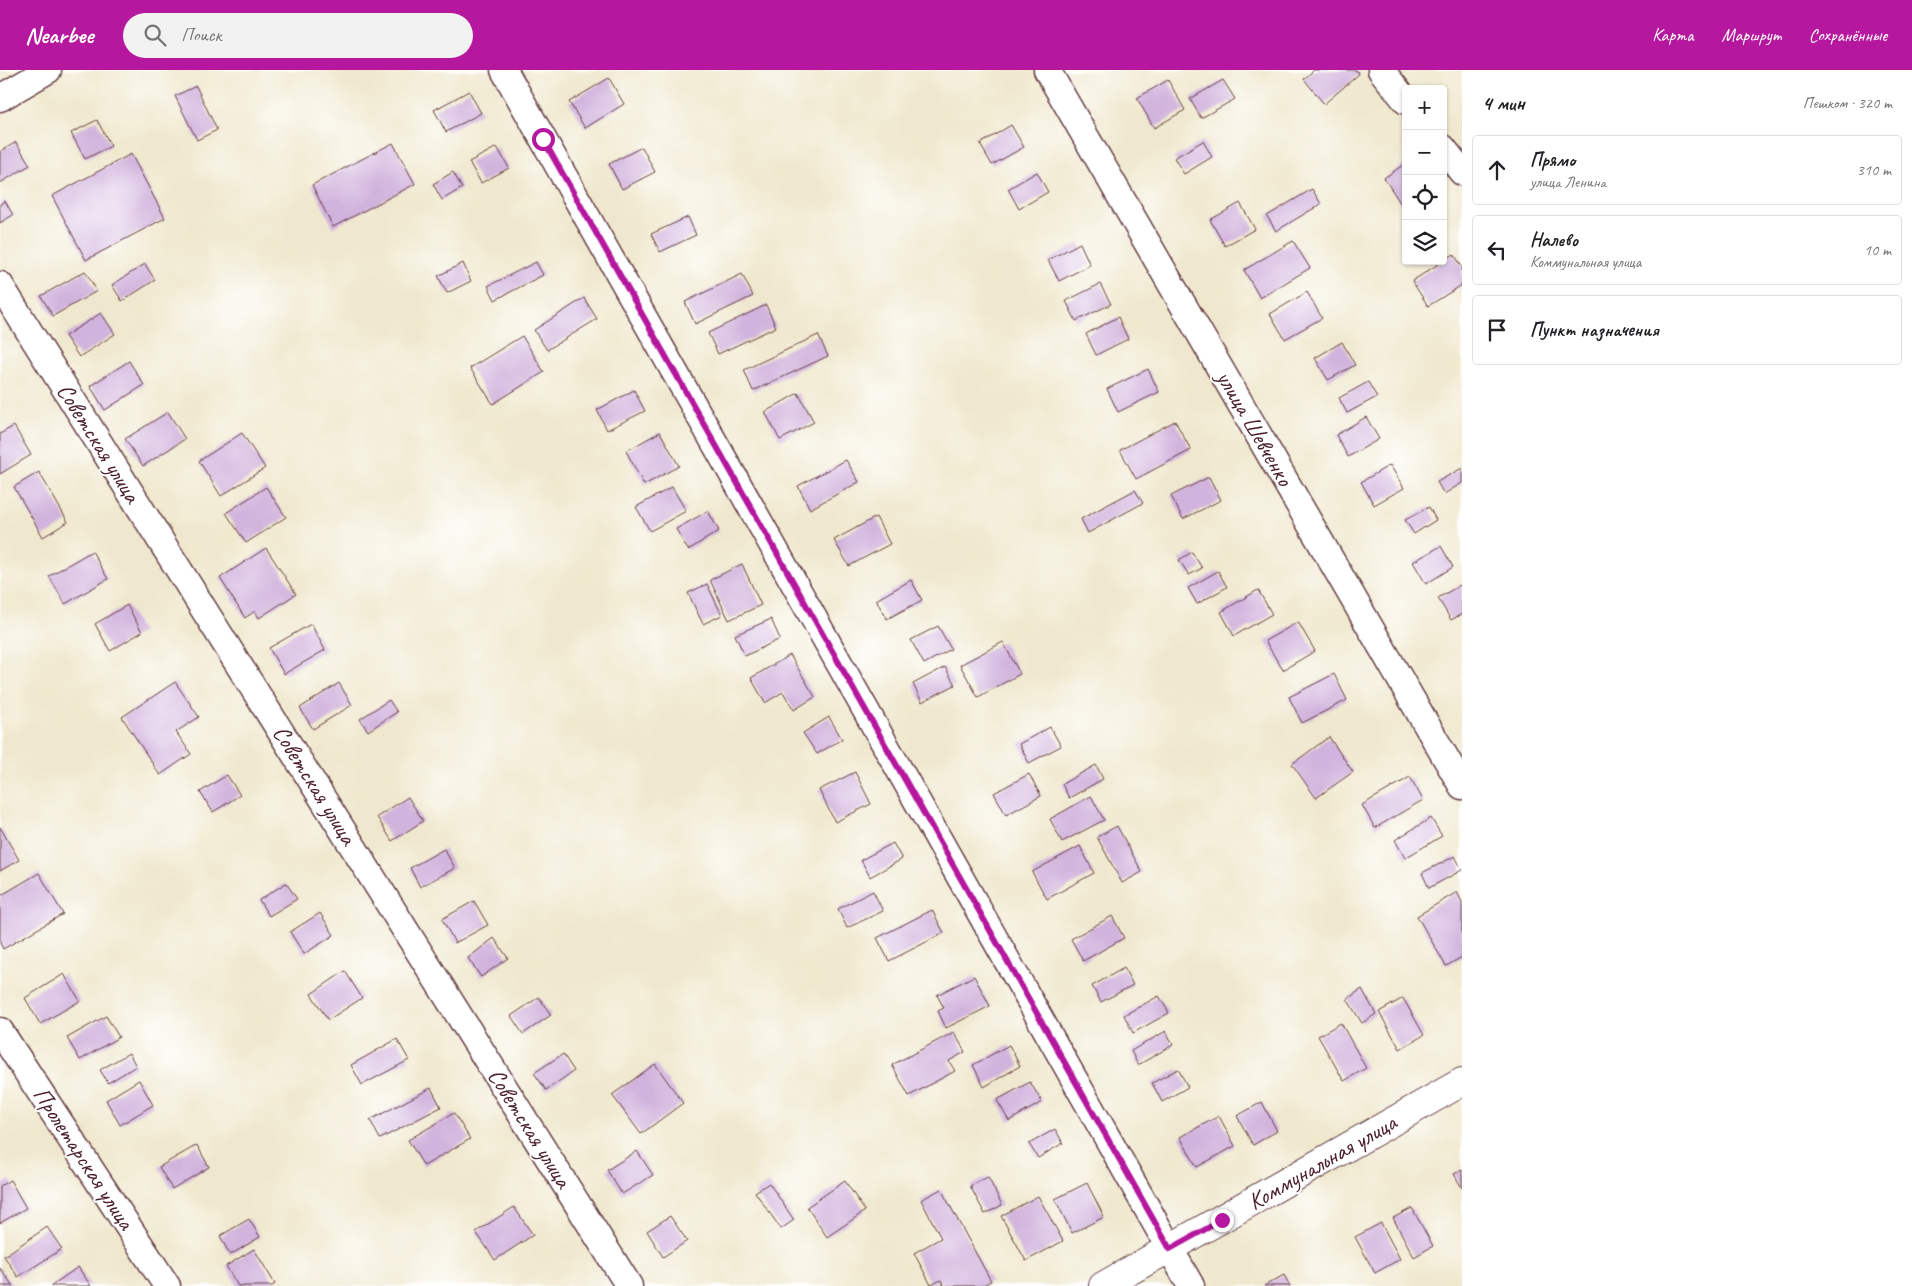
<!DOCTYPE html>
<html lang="ru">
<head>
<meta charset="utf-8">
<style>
  :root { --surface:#fff; --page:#f2f2f2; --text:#202124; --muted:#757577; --line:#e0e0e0; --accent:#b5179e }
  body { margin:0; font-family:Caveat,sans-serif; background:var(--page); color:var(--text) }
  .controls { position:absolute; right:15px; top:15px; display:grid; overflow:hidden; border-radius:5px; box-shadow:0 1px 4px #0004 }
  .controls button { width:45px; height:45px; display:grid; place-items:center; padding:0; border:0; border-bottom:1px solid var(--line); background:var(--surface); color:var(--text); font:25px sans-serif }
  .stop { position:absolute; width:15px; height:15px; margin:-11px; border:4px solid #b5179e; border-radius:50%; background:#fff }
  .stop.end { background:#b5179e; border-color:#fff; box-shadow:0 1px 5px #0008 }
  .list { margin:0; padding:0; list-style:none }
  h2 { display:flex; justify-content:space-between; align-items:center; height:65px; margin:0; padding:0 20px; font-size:21px }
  h2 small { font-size:16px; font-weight:400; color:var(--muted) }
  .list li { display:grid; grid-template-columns:32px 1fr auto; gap:15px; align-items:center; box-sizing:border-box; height:70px; margin:0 10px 10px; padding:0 10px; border:1px solid var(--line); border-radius:5px }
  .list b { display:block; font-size:19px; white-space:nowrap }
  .list p { margin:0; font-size:16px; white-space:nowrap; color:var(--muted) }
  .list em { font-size:16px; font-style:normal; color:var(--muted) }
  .icon { flex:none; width:28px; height:28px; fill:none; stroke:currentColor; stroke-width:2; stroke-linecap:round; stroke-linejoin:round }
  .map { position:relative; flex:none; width:1462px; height:1216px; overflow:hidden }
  header { display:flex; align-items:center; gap:30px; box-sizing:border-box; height:70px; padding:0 25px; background:var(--accent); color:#fff }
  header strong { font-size:24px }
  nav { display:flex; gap:28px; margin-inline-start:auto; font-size:18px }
  .search { width:350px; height:45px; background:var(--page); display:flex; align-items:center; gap:12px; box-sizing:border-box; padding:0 18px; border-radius:28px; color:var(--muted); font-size:19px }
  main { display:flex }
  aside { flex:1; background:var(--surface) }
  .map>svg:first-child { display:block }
</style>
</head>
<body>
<header>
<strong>Nearbee</strong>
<div class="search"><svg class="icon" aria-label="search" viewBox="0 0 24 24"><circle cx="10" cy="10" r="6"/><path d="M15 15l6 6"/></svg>Поиск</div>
<nav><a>Карта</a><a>Маршрут</a><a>Сохранённые</a></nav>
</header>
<main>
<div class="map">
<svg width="1462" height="1216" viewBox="0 0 1462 1216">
  <rect width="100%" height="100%" fill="#fff"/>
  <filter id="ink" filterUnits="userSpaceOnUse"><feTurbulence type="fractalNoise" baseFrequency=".02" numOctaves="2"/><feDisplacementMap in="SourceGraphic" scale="10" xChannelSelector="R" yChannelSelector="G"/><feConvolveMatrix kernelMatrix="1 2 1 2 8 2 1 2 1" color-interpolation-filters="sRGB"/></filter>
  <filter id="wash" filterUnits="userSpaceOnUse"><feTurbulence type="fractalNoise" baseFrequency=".0096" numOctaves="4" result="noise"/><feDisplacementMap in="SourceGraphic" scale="20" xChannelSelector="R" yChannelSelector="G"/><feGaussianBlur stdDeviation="1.12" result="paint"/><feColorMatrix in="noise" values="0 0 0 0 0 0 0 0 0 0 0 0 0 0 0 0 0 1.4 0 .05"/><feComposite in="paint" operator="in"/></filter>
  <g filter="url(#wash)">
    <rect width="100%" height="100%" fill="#f0e8ce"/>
    <g id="blocks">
      <!-- building -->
      <g fill="#d1b4dd">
        <path d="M1314,0H1356L1359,4L1324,34L1304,9Z"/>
        <path d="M609,8L624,34L585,58L569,32Z"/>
        <path d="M1168,10L1185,40L1154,58L1137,28Z"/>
        <path d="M1223,10L1235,29L1201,48L1190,29Z"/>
        <path d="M196,16L217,60L197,70L175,26Z"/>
        <path d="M469,21L481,43L446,62L434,40Z"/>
        <path d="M97,50L111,76L85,89L71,63Z"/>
        <path d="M1011,55L1024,77L992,95L980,74Z"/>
        <path d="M1203,71L1212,87L1184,104L1174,88Z"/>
        <path d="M16,72L30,95L0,113V82Z"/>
        <path d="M393,73L415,114L333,157L312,115Z"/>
        <path d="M497,77L509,98L481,113L469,92Z"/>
        <path d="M642,77L655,102L622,119L609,94Z"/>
        <path d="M131,84L165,148L86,190L52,126Z"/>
        <path d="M1406,93V130L1401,134L1384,108Z"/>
        <path d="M453,102L462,118L442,130L433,114Z"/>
        <path d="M1037,102L1048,122L1019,139L1008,119Z"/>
        <path d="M1312,119L1321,134L1276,161L1267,146Z"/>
        <path d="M5,131L13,145L0,153V134Z"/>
        <path d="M1240,133L1255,159L1225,176L1210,150Z"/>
        <path d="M688,147L696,165L660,182L651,164Z"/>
        <path d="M1293,171L1310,198L1260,228L1244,200Z"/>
        <path d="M1080,173L1090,195L1059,211L1048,190Z"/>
        <path d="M1454,184L1462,197V215L1428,236L1412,211Z"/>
        <path d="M536,192L543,205L495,230L488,216Z"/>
        <path d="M463,193L471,211L447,223L438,206Z"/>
        <path d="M145,194L155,210L122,231L112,215Z"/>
        <path d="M85,201L97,221L53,246L41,226Z"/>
        <path d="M742,204L753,226L695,254L685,232Z"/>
        <path d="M1100,214L1111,234L1076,251L1066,231Z"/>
        <path d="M1307,222L1322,248L1285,269L1270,244Z"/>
        <path d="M584,228L597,249L547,280L534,260Z"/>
        <path d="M766,235L776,257L718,284L708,263Z"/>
        <path d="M101,243L115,264L79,287L65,266Z"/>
        <path d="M1118,247L1128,269L1096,285L1086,264Z"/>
        <path d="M818,265L828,286L753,321L744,300Z"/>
        <path d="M522,266L544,302L493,334L470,298Z"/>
        <path d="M1342,272L1355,295L1328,310L1315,288Z"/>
        <path d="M129,291L144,315L105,340L90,316Z"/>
        <path d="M1148,299L1159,322L1118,342L1107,319Z"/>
        <path d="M1368,312L1377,327L1347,343L1339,328Z"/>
        <path d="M634,320L645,341L607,360L597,340Z"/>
        <path d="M798,323L814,352L780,370L765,342Z"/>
        <path d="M168,342L185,369L143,396L125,369Z"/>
        <path d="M1366,347L1379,369L1348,387L1336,365Z"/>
        <path d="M1175,351L1191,380L1136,409L1120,380Z"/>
        <path d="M14,356L31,385L0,404V364Z"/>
        <path d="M660,362L679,396L644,415L626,381Z"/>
        <path d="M242,363L265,398L221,426L199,391Z"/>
        <path d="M846,390L859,412L810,439L798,416Z"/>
        <path d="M1390,395L1404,418L1374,435L1361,412Z"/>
        <path d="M1462,398V413L1444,424L1437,412Z"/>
        <path d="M39,402L68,452L43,467L14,417Z"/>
        <path d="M1209,407L1221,430L1183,449L1171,426Z"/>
        <path d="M266,417L286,447L246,473L226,443Z"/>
        <path d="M672,417L686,441L650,461L636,437Z"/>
        <path d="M1135,420L1143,433L1088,463L1081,449Z"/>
        <path d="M1429,437L1436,450L1414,464L1405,450Z"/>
        <path d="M708,441L719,461L688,480L676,459Z"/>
        <path d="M876,447L890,474L849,496L834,470Z"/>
        <path d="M1441,476L1453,497L1426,514L1413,492Z"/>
        <path d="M266,478L296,524L259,548L255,541L245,548L220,508Z"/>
        <path d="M92,481L108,509L65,534L49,506Z"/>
        <path d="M1192,482L1202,498L1189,505L1179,490Z"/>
        <path d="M742,494L761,535L729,550L710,510Z"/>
        <path d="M1218,501L1227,517L1197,534L1188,518Z"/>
        <path d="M911,510L922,530L887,549L876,530Z"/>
        <path d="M707,514L722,545L703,554L688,523Z"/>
        <path d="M1462,514V544L1451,550L1438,528Z"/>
        <path d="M1258,520L1272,544L1234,566L1221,542Z"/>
        <path d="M127,535L142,562L110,581L95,554Z"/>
        <path d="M771,549L780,569L745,586L735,565Z"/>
        <path d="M1298,552L1315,581L1283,600L1265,571Z"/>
        <path d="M311,554L325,580L284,604L269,578Z"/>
        <path d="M938,556L951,579L924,594L911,570Z"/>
        <path d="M1003,572L1020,604L978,627L960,595Z"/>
        <path d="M790,585L815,627L794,640L783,622L765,633L751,608Z"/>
        <path d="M945,597L955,615L922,632L913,614Z"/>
        <path d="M1334,604L1347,630L1302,653L1289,627Z"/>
        <path d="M175,612L199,647L176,662L191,684L160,705L122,647Z"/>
        <path d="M339,613L352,635L313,659L300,638Z"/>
        <path d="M389,630L397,642L368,661L360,649Z"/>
        <path d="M829,647L842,669L817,684L803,663Z"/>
        <path d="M1050,657L1061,676L1029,693L1019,674Z"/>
        <path d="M1329,667L1353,702L1316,728L1292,694Z"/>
        <path d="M1096,695L1103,709L1069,728L1062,714Z"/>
        <path d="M855,702L871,734L835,752L819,720Z"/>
        <path d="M1029,704L1041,726L1006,745L994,723Z"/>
        <path d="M227,705L240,725L213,742L200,722Z"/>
        <path d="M1410,707L1423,730L1375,758L1362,735Z"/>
        <path d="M1091,726L1104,750L1062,772L1050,749Z"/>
        <path d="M408,727L423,751L392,771L377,747Z"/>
        <path d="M1431,748L1442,766L1405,788L1395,770Z"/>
        <path d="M1117,756L1142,802L1122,813L1097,767Z"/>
        <path d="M0,757L19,790L0,801Z"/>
        <path d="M893,773L902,789L870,807L861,790Z"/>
        <path d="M1080,776L1094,803L1047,829L1032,802Z"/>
        <path d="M444,779L455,798L420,817L410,798Z"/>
        <path d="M1455,786L1462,800L1429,818L1422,803Z"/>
        <path d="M39,803L63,844L3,879L0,873V826Z"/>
        <path d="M286,813L297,829L269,846L259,830Z"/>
        <path d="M873,821L883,841L847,858L838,839Z"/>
        <path d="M1457,822L1462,832V887L1446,896L1417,846Z"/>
        <path d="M474,831L488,855L455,873L442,849Z"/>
        <path d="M932,840L944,863L889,891L877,868Z"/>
        <path d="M320,843L334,865L304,884L290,862Z"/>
        <path d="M1112,846L1124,868L1083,891L1071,869Z"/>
        <path d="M494,868L508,888L481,907L468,888Z"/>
        <path d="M1124,898L1133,915L1101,932L1092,916Z"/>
        <path d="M345,901L362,928L328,950L311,924Z"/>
        <path d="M64,904L80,931L40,954L25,928Z"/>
        <path d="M974,906L990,936L946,958L938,941L944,938L937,925Z"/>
        <path d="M1362,919L1376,944L1362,953L1347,929Z"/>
        <path d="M1159,926L1169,943L1133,963L1124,945Z"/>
        <path d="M539,927L551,945L523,964L511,946Z"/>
        <path d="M1403,928L1424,965L1400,979L1379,942Z"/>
        <path d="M106,946L119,967L80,990L67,968Z"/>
        <path d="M1341,953L1366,998L1344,1011L1318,966Z"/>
        <path d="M1166,961L1173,975L1138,995L1131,981Z"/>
        <path d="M954,962L965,982L949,991L955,1001L909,1026L892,995Z"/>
        <path d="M397,969L409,990L362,1015L351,995Z"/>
        <path d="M1009,975L1020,996L984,1017L973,995Z"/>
        <path d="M129,983L136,996L108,1013L100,1000Z"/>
        <path d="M563,984L574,1001L546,1020L534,1003Z"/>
        <path d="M655,994L683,1033L641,1064L612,1025Z"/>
        <path d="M1178,999L1188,1017L1162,1032L1152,1013Z"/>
        <path d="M139,1010L153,1035L120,1055L106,1030Z"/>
        <path d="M1030,1012L1042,1032L1009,1051L997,1030Z"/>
        <path d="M431,1018L441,1037L380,1069L370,1050Z"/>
        <path d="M1262,1032L1277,1061L1253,1075L1237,1046Z"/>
        <path d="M454,1043L470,1069L424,1096L408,1070Z"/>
        <path d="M1219,1046L1235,1076L1197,1097L1180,1067Z"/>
        <path d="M1055,1059L1063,1073L1038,1088L1029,1074Z"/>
        <path d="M197,1075L209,1097L172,1119L159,1097Z"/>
        <path d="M637,1081L653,1105L622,1124L607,1100Z"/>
        <path d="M1462,1100V1118L1454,1104Z"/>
        <path d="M988,1107L1002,1135L985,1144L970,1116Z"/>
        <path d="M10,1110L26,1138L0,1153V1116Z"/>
        <path d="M845,1111L865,1141L827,1167L807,1137Z"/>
        <path d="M769,1113L794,1150L781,1159L755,1122Z"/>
        <path d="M1087,1113L1104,1147L1072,1163L1055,1129Z"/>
        <path d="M941,1119L991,1211L981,1216H944L941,1210L931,1215L914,1183L941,1168L921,1130Z"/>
        <path d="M1038,1126L1063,1171L1026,1191L1001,1146Z"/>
        <path d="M514,1137L533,1165L495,1190L476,1162Z"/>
        <path d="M1412,1138L1433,1176L1414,1187L1393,1148Z"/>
        <path d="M670,1146L687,1171L663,1187L647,1161Z"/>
        <path d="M249,1149L260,1167L230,1185L220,1166Z"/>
        <path d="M1381,1153L1400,1189L1375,1203L1355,1167Z"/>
        <path d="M47,1157L62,1179L18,1207L4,1186Z"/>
        <path d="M254,1179L275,1214L272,1216H238L226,1196Z"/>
        <path d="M78,1197L91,1216H51Z"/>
        <path d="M0,1198L13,1216H0Z"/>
        <path d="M1284,1205L1290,1216H1264Z"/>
      </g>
    </g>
  </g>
  <g filter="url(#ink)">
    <use href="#blocks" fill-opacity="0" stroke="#633d43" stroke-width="1"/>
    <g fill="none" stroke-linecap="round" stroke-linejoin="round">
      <!-- minor casing -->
      <g stroke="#633d43" stroke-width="29">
        <g id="minor">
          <path d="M504,0L1191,1216"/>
          <path d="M1047,0L1462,716"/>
          <path d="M1381,0L1406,31"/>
          <path d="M0,28L48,0"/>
          <path d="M1443,78L1462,102"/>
          <path d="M0,215L629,1216"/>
          <path d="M0,961L167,1216"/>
        </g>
      </g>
      <!-- tertiary casing -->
      <g stroke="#633d43" stroke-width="30">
        <path id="tertiary" d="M1103,1216L1462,1012"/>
      </g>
      <!-- minor -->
      <use href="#minor" stroke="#fff" stroke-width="26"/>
      <!-- tertiary -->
      <use href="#tertiary" stroke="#fff" stroke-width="28"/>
    </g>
  </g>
  <g fill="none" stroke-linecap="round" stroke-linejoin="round" filter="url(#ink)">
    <!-- route -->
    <path stroke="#b5179e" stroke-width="6" d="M543,69L1170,1179L1222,1150"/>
  </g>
  <g text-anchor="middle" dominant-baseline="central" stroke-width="4" stroke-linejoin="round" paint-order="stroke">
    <!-- street labels -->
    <g font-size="24" fill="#4a1f2b" stroke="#fff">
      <text transform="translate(1255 358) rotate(60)">улица Шевченко</text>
      <text transform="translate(99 373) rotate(58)">Советская улица</text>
      <text transform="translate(315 715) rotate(58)">Советская улица</text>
      <text transform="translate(530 1058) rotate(58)">Советская улица</text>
      <text transform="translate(84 1088) rotate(57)">Пролетарская улица</text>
      <text transform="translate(1322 1092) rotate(-30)">Коммунальная улица</text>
    </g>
  </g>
</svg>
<div class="controls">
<button>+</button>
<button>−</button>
<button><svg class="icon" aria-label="locate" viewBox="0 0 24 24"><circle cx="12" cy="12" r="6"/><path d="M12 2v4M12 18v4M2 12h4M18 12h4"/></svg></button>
<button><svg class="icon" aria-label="layers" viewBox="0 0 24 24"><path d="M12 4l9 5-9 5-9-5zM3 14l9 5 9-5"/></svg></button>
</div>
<div class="stop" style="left:543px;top:69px"></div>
<div class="stop end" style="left:1222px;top:1150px"></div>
</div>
<aside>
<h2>4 мин<small>Пешком · 320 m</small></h2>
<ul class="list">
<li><svg class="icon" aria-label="ahead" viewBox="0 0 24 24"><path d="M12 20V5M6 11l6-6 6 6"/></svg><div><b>Прямо</b><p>улица Ленина</p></div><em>310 m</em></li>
<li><svg class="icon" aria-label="left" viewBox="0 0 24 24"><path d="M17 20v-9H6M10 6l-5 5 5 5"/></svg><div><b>Налево</b><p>Коммунальная улица</p></div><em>10 m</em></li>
<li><svg class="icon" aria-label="arrive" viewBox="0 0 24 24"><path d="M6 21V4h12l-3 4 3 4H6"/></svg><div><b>Пункт назначения</b></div></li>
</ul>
</aside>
</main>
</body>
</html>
